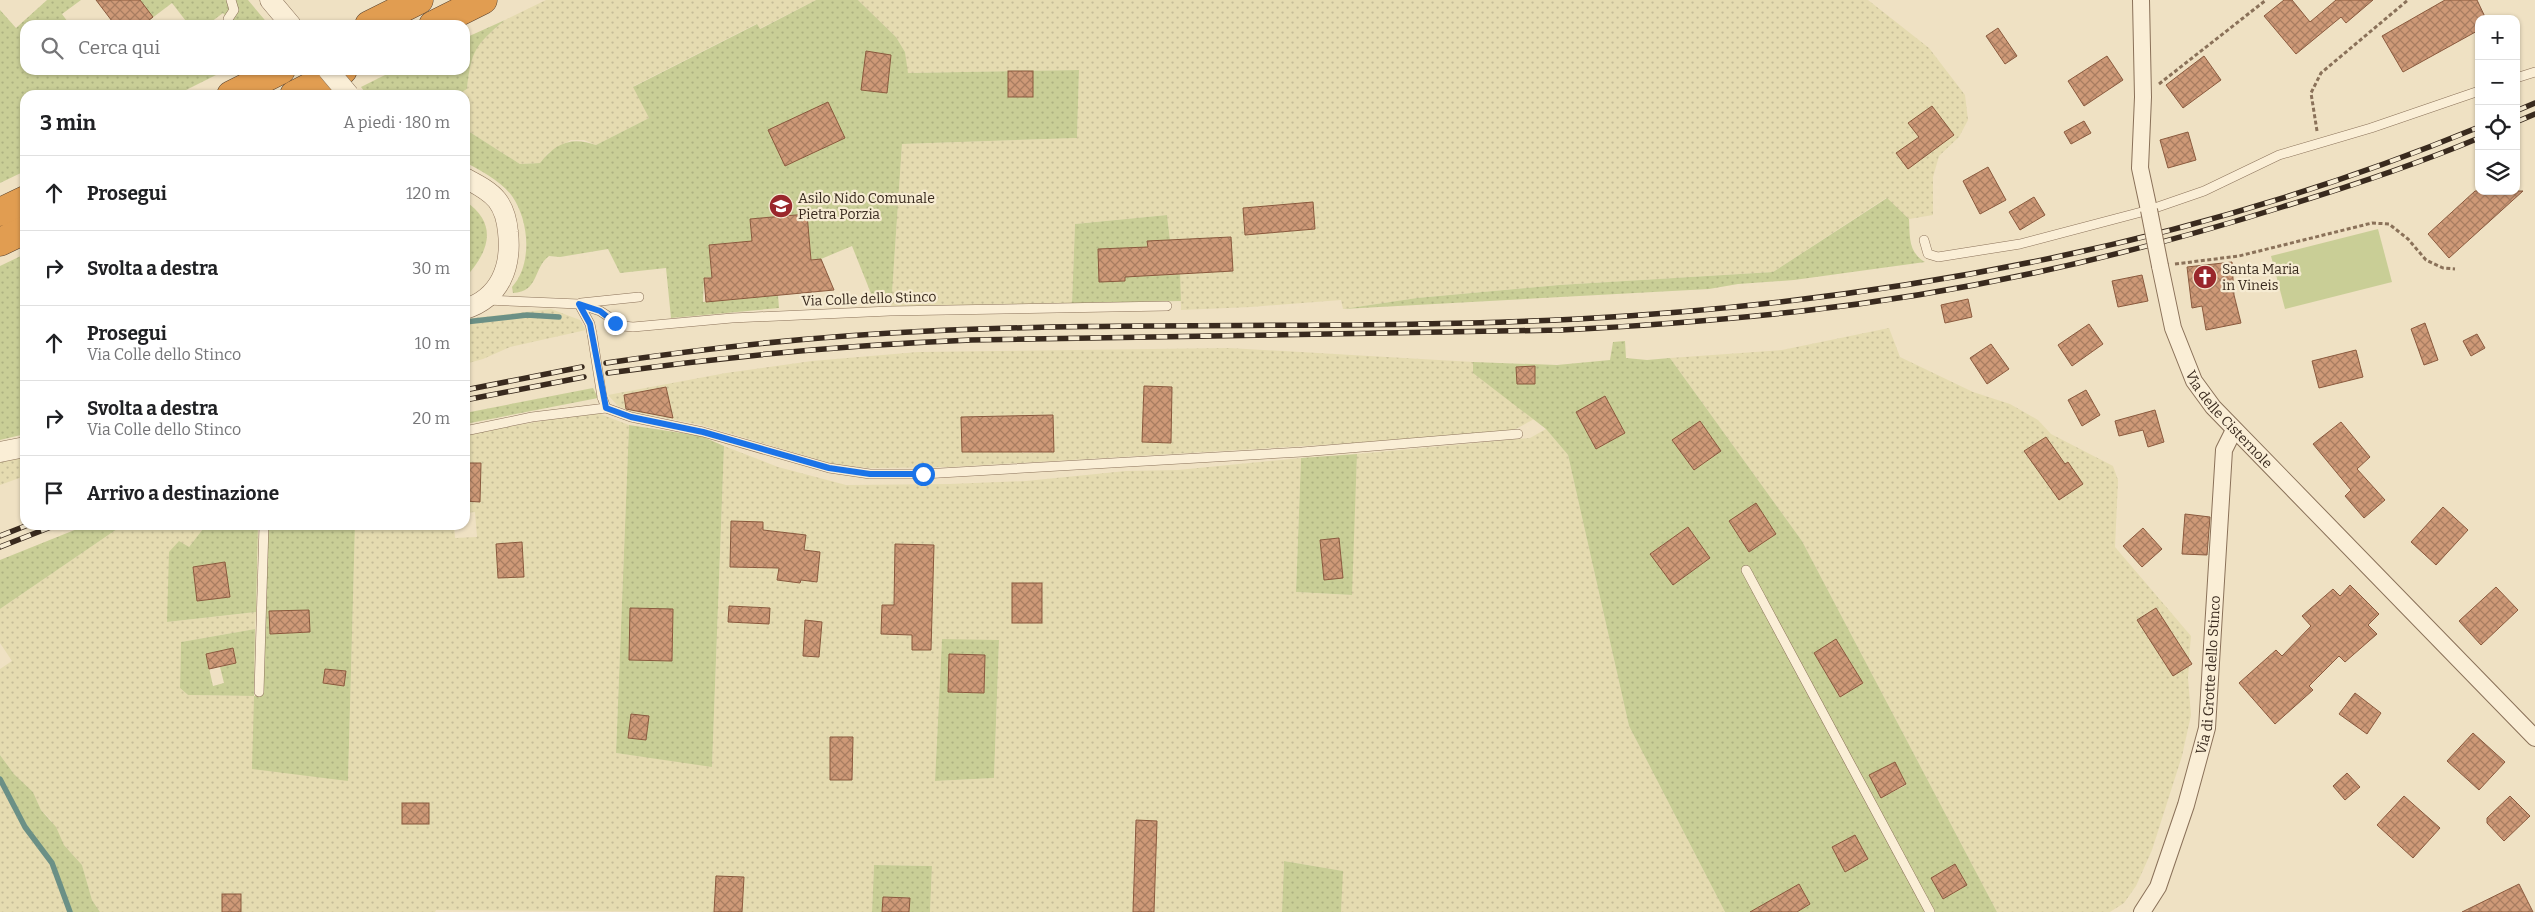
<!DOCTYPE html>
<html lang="it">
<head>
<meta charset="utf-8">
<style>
  :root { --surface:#fff; --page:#f6f6f6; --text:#202124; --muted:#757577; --line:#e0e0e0 }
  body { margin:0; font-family:Bitter,serif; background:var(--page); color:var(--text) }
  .controls { position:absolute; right:15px; top:15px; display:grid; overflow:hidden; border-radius:10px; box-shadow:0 1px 4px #0004 }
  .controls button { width:45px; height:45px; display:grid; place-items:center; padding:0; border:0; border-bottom:1px solid var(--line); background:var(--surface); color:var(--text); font:25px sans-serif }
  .stop { position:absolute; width:15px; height:15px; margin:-11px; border:4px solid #1a73e8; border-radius:50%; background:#fff }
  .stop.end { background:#1a73e8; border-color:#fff; box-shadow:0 1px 5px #0008 }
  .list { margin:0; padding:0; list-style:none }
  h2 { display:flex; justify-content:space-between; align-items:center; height:65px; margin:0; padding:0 20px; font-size:21px }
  h2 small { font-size:16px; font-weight:400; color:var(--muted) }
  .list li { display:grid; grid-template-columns:32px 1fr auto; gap:15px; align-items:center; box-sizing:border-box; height:75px; padding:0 20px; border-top:1px solid var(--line) }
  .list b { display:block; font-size:19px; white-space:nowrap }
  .list p { margin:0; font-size:16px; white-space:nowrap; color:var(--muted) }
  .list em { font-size:16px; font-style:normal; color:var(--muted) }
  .icon { flex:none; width:28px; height:28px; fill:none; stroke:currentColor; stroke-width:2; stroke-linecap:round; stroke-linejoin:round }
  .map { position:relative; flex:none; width:2535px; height:912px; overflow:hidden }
  .search { position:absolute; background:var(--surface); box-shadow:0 1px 4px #0004; left:20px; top:20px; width:450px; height:55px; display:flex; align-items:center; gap:12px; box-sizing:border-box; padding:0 18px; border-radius:15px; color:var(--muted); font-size:19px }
  .panel { position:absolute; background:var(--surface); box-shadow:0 1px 4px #0004; left:20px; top:90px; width:450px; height:440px; border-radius:15px }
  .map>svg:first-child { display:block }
</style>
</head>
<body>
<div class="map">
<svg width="2535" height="912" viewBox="0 0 2535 912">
  <defs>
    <pattern id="farmland-dots" width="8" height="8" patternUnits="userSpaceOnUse" patternTransform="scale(1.25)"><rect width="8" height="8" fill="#e5dbb0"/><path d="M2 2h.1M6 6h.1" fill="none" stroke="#c5bc97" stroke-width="1.8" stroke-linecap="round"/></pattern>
    <pattern id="grass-dots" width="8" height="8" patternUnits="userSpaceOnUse" patternTransform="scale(1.25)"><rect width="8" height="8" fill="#c9ce96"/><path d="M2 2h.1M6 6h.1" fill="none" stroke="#adb181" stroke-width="1.8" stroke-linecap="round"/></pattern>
    <pattern id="building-cross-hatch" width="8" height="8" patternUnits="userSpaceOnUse" patternTransform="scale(1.25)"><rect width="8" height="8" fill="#ce9977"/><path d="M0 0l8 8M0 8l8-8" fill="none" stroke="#a87d61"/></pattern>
  </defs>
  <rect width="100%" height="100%" fill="#efe1c3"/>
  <!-- farmland -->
  <g fill="url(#farmland-dots)" fill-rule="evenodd">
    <path d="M546,0H816L759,29L756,24L634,86L649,118L596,145L584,140H571L548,153L540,163L520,164L465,129V95H457L467,89L470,59L483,39L505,20Z"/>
    <path d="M858,0H1868L1929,48L1965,95L1968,120L1959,137L1939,156L1933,177V215L1909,219L1886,198L1773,272L1559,285L1417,298L1343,309L1341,300L1251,307L1181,310L1179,240H1170L1167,215L1075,224L1072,303L891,306L902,144L1077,138L1079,70L907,73L905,52L896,37Z"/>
    <path d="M551,309L580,320L586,330L510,347L483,359L465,364V319Z"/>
    <path d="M1889,328L1900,357L1973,392L2010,404L2038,420L2051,434L2113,466L2118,480L2115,547L2191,636L2189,659L2192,664L2189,666L2188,678L2191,715L2182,756L2152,850L2136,886L2124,903L2110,912H1997L1802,541L1670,358L1782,350Z"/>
    <path d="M1229,348L1473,362L1474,373L1534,419L1514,430L1356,443L951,467L870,468L837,465L701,425L630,411L618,406L608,395L726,373L812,361L918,352ZM1144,387H1172L1171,443L1142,442ZM1053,415L1054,452L1022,453L1021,416ZM998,416V451L962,452L961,417Z"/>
    <path d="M595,412L629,425L616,753L712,766L724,446L778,467L846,485L950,484L1026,481L1126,471L1178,470L1301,458L1296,592L1351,595L1357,454L1530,438L1546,429L1568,455L1629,726L1725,912H1341L1342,871L1284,861L1282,912H1155L1154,910H1133V912H930L932,866L874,865L872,912H742L744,877L716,876L714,912L436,910L435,912H100L92,900L82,865L64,845L50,819L41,810L33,792L14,774L0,755V669L12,661L0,643V609L123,525H206L189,547L167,622L256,612L255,629L181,642L180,688L188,695L254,696L348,781L355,525H454L455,538L477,537L475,512L465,513V501H480L481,464L465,463V434ZM731,521L763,522L762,568L730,567ZM783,533L806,535L804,550L820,552L817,582L801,580L800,583L777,580ZM895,544L933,545L931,650H912V635L881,634L882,605H894ZM1013,583H1042V623H1013ZM729,606L770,608L769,624L728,622ZM805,621L822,622L819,657L803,656ZM942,640L999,641L994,778L935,781ZM830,737H853L852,780L830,779ZM402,803L429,824H402ZM1135,820L1157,821L1154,896H1133Z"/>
    <path d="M25,451V476L0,485V458Z"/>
    <path d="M0,779L25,827L52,863L70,912H0Z"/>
  </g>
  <!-- grass -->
  <g fill="url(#grass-dots)" fill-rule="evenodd">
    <path d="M47,0H81L62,14L70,25H25V70H226L176,95H25V171L0,183V10L16,28Z"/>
    <path d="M96,0H248L269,25H233L223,13L207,25H189L172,3L143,25Z"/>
    <path d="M816,0H858L896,37L905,52L908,73L1079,70L1077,138L902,144L892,293L881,294L877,298L872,296L852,246L821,259L811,260L806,214L750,219L753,252L741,274L738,242L709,245L712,277L704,278L703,302L778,295L779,308L671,318L666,268L620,273L608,249L560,257L549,256C533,268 539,292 513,293L512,287C533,264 529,220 512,196C501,181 481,171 465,162V129L520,164L540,163C555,143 572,136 596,145L649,118L633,87L757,24L760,29Z"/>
    <path d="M505,20C475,45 471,51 467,89L457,95H367L361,87L395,70H465V38Z"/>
    <path d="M1887,198L1909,219C1910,237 1908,252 1925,262L1794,280L1738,284L1709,289L1343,309L1417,298L1559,285L1773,272Z"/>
    <path d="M465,201C499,224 489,252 465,278Z"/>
    <path d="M1167,215L1170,240L1179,239L1181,301L1072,303L1075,224Z"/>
    <path d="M25,254V434L0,440V266Z"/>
    <path d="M1625,341L1626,358L1647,360L1670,358L1802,541L1997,912H1797L1810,904L1799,884L1764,904L1769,912H1725L1629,726L1568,455L1546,429L1473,373V362L1557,365L1610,360L1613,342ZM1605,396L1625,433L1596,449L1576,412ZM1700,421L1721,451L1694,470L1673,441ZM1756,504L1776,534L1749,552L1729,521ZM1688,527L1710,558L1673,585L1651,553ZM1837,640L1863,683L1840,697L1814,653ZM1894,762L1906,785L1881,798ZM1855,835L1868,859L1845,871L1832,847ZM1955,864L1967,885L1943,899L1931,878Z"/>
    <path d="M593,388L598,398L465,424V413Z"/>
    <path d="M629,425L701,436L724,446L712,767L616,753ZM631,608L673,610L672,661L629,660ZM631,714L648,716L646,740L628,738Z"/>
    <path d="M1357,454L1352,595L1296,592L1301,458ZM1339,538L1343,577L1324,580L1320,540Z"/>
    <path d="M87,525H123L0,609V560Z"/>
    <path d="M206,525H258L256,612L167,622L169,552L179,541L189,547ZM225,563L230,597L197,601L193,567Z"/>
    <path d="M268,525H355L348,781L252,769L254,696L188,695L180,688L181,642L255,629L254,696H262ZM309,610L310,632L270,634L269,611ZM233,648L236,663L220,667L224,683L213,686L206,654ZM325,669L346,671L344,685L323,683Z"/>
    <path d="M942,639L999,640L994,778L935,781ZM949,654L985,655L984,693L949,692Z"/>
    <path d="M0,755L14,774L33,792L41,810L56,827L64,845L82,865L92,900L100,912H70L52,863L25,827L0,779Z"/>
    <path d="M1284,861L1343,871L1341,912H1282Z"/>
    <path d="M874,865L932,866L930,912H909L910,898L883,897L882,912H872Z"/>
  </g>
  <!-- pitch -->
  <path fill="#c9ce96" d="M2378,229L2392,282L2285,309L2271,256Z"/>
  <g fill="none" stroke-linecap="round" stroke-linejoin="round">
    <!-- stream -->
    <g stroke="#6b9086" stroke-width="5.5">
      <path d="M465,322L527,315L559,317"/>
      <path d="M0,779L25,827L52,863L70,912"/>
    </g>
  </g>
  <!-- building -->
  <g fill="url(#building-cross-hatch)" stroke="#8a5a3e">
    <path d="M96,0H140L153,17L143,25H115Z"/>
    <path d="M2284,0H2292L2310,22L2336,0H2373L2346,23L2341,17L2296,54L2264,16Z"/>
    <path d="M2445,0H2477L2486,19H2479V30L2403,72L2382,36Z"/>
    <path d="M1998,28L2017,56L2005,64L1986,36Z"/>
    <path d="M866,51L891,55L887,93L861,90Z"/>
    <path d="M2107,56L2123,80L2084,106L2068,81Z"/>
    <path d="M2204,56L2221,80L2183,108L2166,85Z"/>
    <rect x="1008" y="71" width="25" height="26"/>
    <path d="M828,102L845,138L785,166L768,130Z"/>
    <path d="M1932,106L1954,135L1908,169L1896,153L1919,137L1908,123Z"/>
    <path d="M2084,121L2091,133L2071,144L2064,132Z"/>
    <path d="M2188,132L2196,160L2168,168L2160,140Z"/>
    <path d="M1988,167L2006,200L1980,214L1963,181Z"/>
    <path d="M2475,191H2523L2449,258L2428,234Z"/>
    <path d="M2034,197L2045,215L2020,230L2009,212Z"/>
    <path d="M1313,202L1315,229L1245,235L1243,208Z"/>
    <path d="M807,214L811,260L821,259L834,290L706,302L704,278H712L709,245L752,241L750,219Z"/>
    <path d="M1231,237L1233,271L1125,277V281L1099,282L1098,249L1148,247L1147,241Z"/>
    <path d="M2232,262L2234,295L2241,323L2206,330L2202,306L2192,308L2187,267Z"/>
    <path d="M2142,275L2148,301L2118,307L2112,281Z"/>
    <path d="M1968,299L1972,317L1945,323L1941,305Z"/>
    <path d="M2425,323L2438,360L2424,365L2411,329Z"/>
    <path d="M2089,324L2103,344L2072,366L2058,345Z"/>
    <path d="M2477,334L2485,348L2471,356L2463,341Z"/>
    <path d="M1991,344L2009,369L1987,384L1970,358Z"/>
    <path d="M2356,350L2363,377L2319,388L2312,361Z"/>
    <path d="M1535,366V384H1517L1516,367Z"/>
    <path d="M1144,386L1172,387L1171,443L1142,442Z"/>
    <path d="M666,387L673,418L626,409L624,395Z"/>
    <path d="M2086,390L2100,415L2082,426L2068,400Z"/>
    <path d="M1605,396L1625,433L1596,449L1576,412Z"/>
    <path d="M2155,410L2164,442L2148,447L2143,430L2119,436L2115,421Z"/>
    <path d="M1053,415L1054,452H962L961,417Z"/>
    <path d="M1700,421L1721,451L1694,470L1672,440Z"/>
    <path d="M2341,422L2370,457L2357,469L2385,500L2364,518L2345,496L2351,490L2313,444Z"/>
    <path d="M2046,437L2065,464L2068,462L2083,484L2059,500L2024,451Z"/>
    <path d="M465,463H481L480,502L465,501Z"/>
    <path d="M1756,503L1776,534L1749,552L1729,521Z"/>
    <path d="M2443,507L2468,530L2436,565L2411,542Z"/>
    <path d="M2185,514L2210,517L2207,555L2182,554Z"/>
    <path d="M731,521L763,522V530L806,535L804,550L820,552L817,582L801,580L800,583L777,580L779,568L730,567Z"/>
    <path d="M1688,527L1710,558L1673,585L1650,554Z"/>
    <path d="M2143,528L2162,549L2142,567L2123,546Z"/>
    <path d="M1339,538L1343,578L1324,580L1320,540Z"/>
    <path d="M522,542L524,577L498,578L496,544Z"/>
    <path d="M895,544L934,545L931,650H912V635L881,634L882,605H894Z"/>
    <path d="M225,562L230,597L197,601L193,567Z"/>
    <rect x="1012" y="583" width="30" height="40"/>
    <path d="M2350,585L2379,614L2368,625L2377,634L2345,662L2339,656L2309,686L2313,690L2275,724L2239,683L2276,650L2282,656L2311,626L2302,616L2333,589L2340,596Z"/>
    <path d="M2496,587L2518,610L2481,645L2459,621Z"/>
    <path d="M729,606L770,608L769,624L728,622Z"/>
    <path d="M630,608L673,609L672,661L629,660Z"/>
    <path d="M2156,608L2192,664L2173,676L2137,620Z"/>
    <path d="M309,610L310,632L270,634L269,611Z"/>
    <path d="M805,620L822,622L819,657L803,656Z"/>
    <path d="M1836,639L1863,683L1840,697L1814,653Z"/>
    <path d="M233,648L236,663L209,669L206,654Z"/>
    <path d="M949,654L985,655L984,693L948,692Z"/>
    <path d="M325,669L346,671L344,686L323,683Z"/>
    <path d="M2355,693L2381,713L2367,734L2339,714Z"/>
    <path d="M631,714L649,716L646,740L628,738Z"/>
    <path d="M2473,733L2505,762L2479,790L2447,761Z"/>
    <path d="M830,737H853L852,780H830Z"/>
    <path d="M1895,762L1906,784L1881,798L1869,775Z"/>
    <path d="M2347,773L2360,787L2345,800L2333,786Z"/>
    <path d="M2404,796L2440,828L2413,858L2377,825Z"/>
    <path d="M2510,796L2530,816L2504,841L2487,823V818Z"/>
    <rect x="402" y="803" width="27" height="21"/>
    <path d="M1136,820L1157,821L1154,912H1133Z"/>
    <path d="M1855,835L1868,859L1845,872L1832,847Z"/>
    <path d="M1955,864L1967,885L1943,899L1931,878Z"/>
    <path d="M716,876L744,877L742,912H714Z"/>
    <path d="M1799,884L1810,904L1797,912H1750Z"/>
    <path d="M2519,884L2533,912H2462Z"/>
    <rect x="222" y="894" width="19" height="18"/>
    <path d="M883,897L910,898L909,912H882Z"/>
  </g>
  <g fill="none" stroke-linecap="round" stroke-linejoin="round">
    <!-- service casing -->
    <g stroke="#8a7159" stroke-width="10">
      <g id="service">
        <path d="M228,19L234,10L231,0"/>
        <path d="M2516,78L2535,72"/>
        <path d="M1924,240L1928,254L1938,257L2020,244L2149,210L2204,191L2279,155L2371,128L2479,91"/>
        <path d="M486,300L579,304L590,324L592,334"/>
        <path d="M581,303L639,297"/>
        <path d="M579,304L600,311L623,326L633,327L732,318L890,311L1167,306"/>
        <path d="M602,397L606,408L631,417L703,432L829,468L870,474H923L1302,452L1518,434"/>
        <path d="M465,431L532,417L606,408"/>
        <path d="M1746,570L1930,912"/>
        <path d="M259,692L264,525"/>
      </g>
    </g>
    <!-- minor casing -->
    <g stroke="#8a7159" stroke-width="18">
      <g id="minor">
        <path d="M2141,0L2143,97L2140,168L2149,210"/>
        <path id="s1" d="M2160,266L2173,328L2194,381L2213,407L2535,738"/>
        <path id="s2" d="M2142,912L2158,887L2186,805L2207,728L2224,450L2234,430"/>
      </g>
    </g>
    <!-- tertiary casing -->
    <g stroke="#8a7159" stroke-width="21">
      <g id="tertiary">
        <path d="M270,0L291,25"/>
        <path d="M465,178C476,184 489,190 497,200C504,209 507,221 508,232C512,267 500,298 465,309"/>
        <path d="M0,452L25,447"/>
      </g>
    </g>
    <!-- motorway casing -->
    <g stroke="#57402d" stroke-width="29">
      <g id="motorway">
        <path d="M369,25L419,0"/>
        <path d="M433,25L483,0"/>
        <path d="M231,95L281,70"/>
        <path d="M294,95L343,70"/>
        <path d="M0,212L25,200"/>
        <path d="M0,242L25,230"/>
      </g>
    </g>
    <!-- path -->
    <g stroke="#8a7159" stroke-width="3" stroke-dasharray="4 2.5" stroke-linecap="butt">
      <path d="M2159,84L2266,0"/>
      <path d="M2317,131L2311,93L2321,73L2408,0"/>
      <path d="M2175,264L2239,256L2372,223L2389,224L2408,239L2426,260L2443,268L2455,269"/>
    </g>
    <!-- service -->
    <use href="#service" stroke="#faeed6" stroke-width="9"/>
    <!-- minor -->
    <use href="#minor" stroke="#faeed6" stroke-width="16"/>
    <!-- tertiary -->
    <use href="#tertiary" stroke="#faeed6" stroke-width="20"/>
    <!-- motorway -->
    <use href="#motorway" stroke="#e19d51" stroke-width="28"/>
    <!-- rail casing -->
    <g stroke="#392a1e" stroke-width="5.5">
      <g id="rail">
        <path d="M2516,111L2535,103"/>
        <path d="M2516,122L2535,114"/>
        <path d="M606,363C713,347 820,336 929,331C1145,321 1362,330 1578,319C1887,302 2192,246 2479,127"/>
        <path d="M608,373C729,356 849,345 971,340L1561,330C1641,326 1722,320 1802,311C1965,293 2126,256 2282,207C2348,187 2415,165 2479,138"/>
        <path d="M465,390L582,367"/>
        <path d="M465,400L584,377"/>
        <path d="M0,536L28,525"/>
        <path d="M0,547L56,525"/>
      </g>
    </g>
    <!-- rail -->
    <use href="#rail" stroke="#f6ebd2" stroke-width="4" stroke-dasharray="11" stroke-linecap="butt"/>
    <!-- service-bridge casing -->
    <g stroke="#8a7159" stroke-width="10" stroke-linecap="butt">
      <path id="service-bridge" d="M592,334L602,397"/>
    </g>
    <!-- minor-bridge casing -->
    <g stroke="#8a7159" stroke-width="18" stroke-linecap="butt">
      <path id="minor-bridge" d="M2149,210L2160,266"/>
    </g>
    <!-- tertiary-bridge casing -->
    <g stroke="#8a7159" stroke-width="21" stroke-linecap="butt">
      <path id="tertiary-bridge" d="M328,70L349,95"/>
    </g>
    <!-- service-bridge -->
    <use href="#service-bridge" stroke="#faeed6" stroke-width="9"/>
    <!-- minor-bridge -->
    <use href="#minor-bridge" stroke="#faeed6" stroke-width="16"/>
    <!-- tertiary-bridge -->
    <use href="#tertiary-bridge" stroke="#faeed6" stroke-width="20"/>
  </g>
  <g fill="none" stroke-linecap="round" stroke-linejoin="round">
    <!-- route -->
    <path stroke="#1a73e8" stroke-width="6" d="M615,323L600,311L579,304L590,324L606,408L631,417L703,432L829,468L870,474H923"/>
  </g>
  <!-- icons -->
  <defs>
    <g id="school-disc" transform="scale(1.25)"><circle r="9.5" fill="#9a272c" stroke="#f6ebd2"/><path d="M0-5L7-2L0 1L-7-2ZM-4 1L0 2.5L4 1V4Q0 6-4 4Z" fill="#fff"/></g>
    <g id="church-disc" transform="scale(1.25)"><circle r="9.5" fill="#9a272c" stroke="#f6ebd2"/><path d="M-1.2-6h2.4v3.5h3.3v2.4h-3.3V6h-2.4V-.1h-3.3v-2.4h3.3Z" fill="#fff"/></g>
  </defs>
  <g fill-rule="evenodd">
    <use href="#school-disc" x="781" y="206"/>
    <use href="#church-disc" x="2205" y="277"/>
  </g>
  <g text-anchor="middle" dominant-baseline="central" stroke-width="4.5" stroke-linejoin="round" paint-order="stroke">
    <!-- poi labels -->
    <g font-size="14" fill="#392a1e" stroke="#f6ebd2" text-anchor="start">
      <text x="798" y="198">Asilo Nido Comunale<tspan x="798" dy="16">Pietra Porzia</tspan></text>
      <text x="2222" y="269">Santa Maria<tspan x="2222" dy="16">in Vineis</tspan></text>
    </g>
    <!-- street labels -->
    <g font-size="14" fill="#392a1e" stroke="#f6ebd2">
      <text transform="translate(869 299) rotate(-2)">Via Colle dello Stinco</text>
      <text stroke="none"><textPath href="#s1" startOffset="172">Via delle Cisternole</textPath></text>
      <text stroke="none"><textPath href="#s2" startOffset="249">Via di Grotte dello Stinco</textPath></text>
    </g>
  </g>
</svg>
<div class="controls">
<button>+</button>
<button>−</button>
<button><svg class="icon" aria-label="locate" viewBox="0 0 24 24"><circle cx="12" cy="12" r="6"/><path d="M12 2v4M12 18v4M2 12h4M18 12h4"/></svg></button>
<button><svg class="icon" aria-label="layers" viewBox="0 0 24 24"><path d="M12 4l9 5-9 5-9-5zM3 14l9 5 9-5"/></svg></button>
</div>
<div class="stop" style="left:923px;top:474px"></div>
<div class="stop end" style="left:615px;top:323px"></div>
<div class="search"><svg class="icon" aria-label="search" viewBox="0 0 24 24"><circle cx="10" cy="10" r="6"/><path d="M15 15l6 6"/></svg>Cerca qui</div>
<section class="panel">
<h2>3 min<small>A piedi · 180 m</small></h2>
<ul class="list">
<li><svg class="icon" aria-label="ahead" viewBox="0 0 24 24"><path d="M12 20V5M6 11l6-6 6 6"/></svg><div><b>Prosegui</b></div><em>120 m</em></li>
<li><svg class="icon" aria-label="right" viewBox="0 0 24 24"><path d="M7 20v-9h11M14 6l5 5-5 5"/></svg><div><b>Svolta a destra</b></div><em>30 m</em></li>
<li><svg class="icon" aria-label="ahead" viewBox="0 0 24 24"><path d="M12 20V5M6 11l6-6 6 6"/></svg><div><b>Prosegui</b><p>Via Colle dello Stinco</p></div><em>10 m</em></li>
<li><svg class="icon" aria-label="right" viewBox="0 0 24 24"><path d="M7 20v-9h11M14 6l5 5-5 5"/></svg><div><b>Svolta a destra</b><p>Via Colle dello Stinco</p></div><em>20 m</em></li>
<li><svg class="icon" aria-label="arrive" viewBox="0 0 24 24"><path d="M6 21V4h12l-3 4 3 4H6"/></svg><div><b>Arrivo a destinazione</b></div></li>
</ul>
</section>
</div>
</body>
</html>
